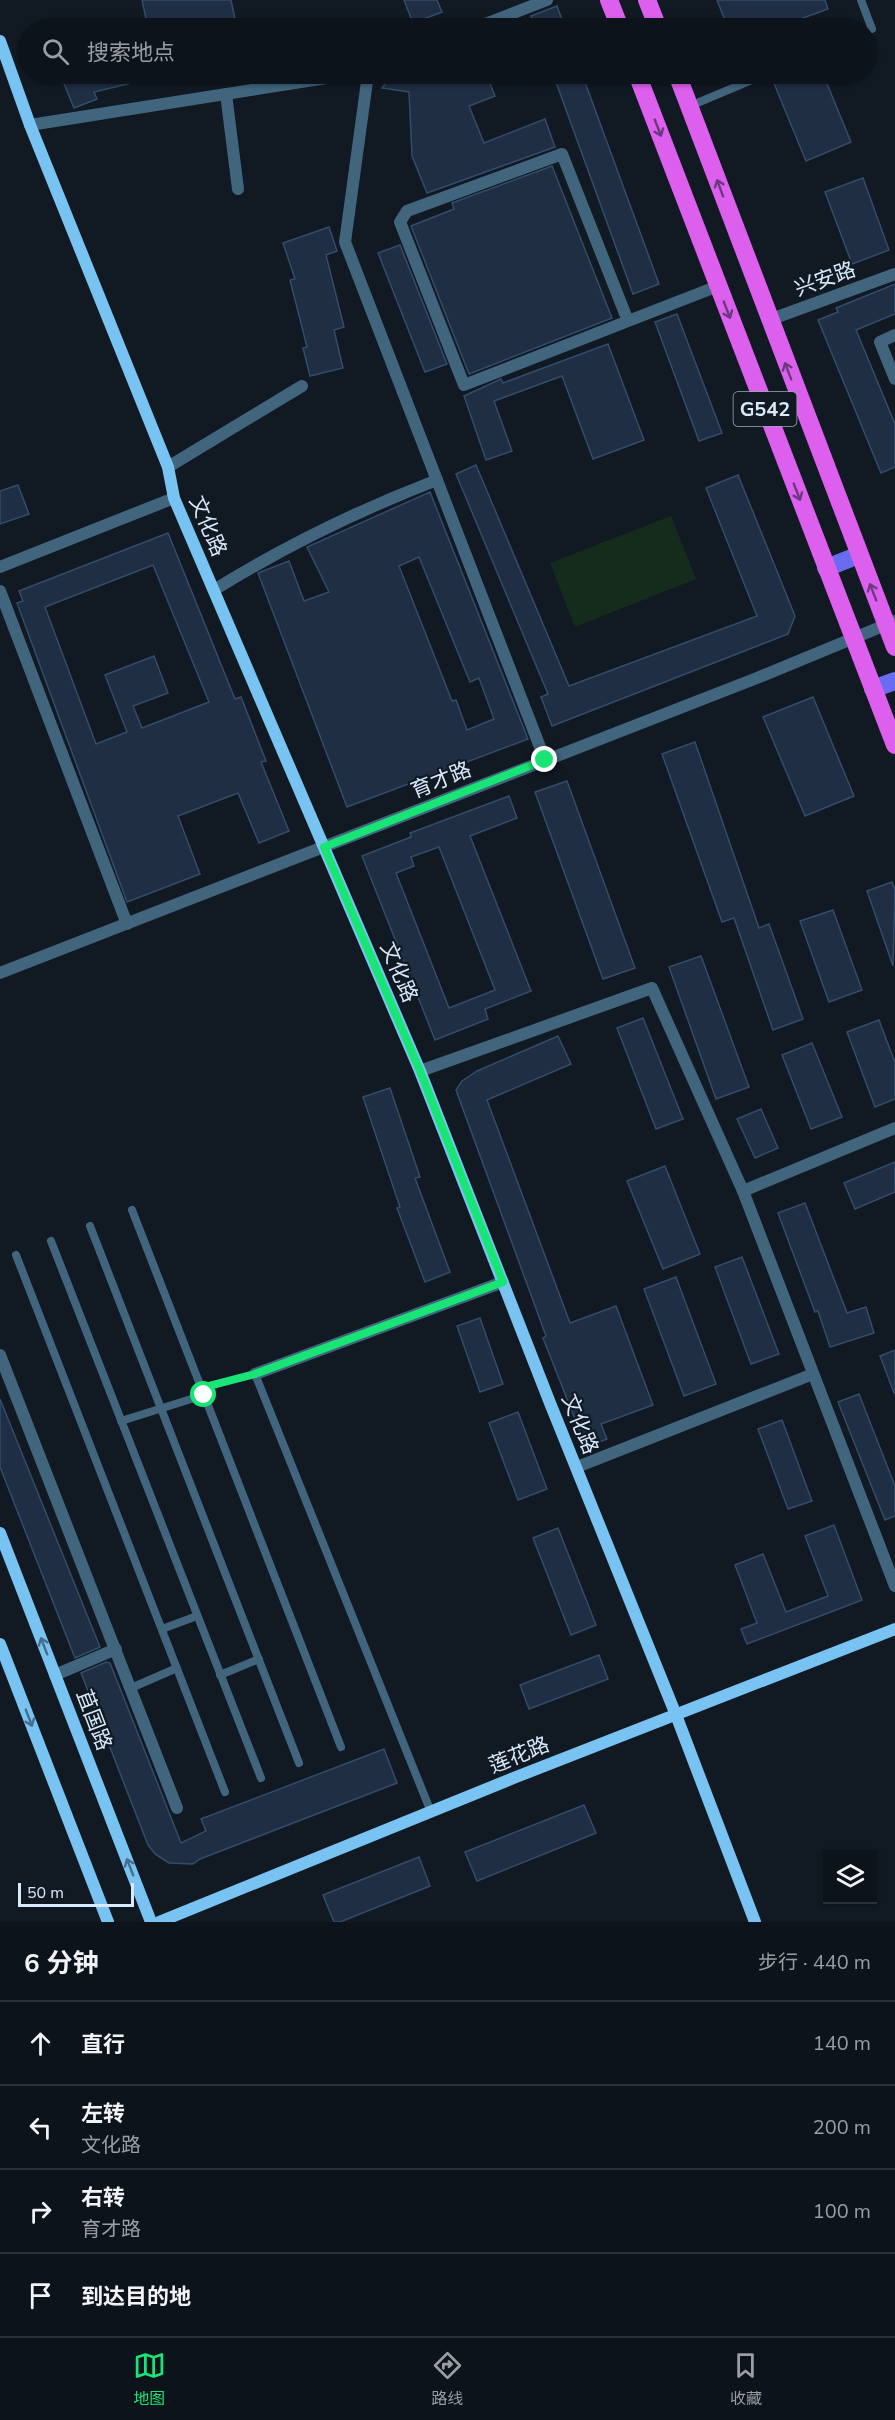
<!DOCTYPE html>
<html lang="zh">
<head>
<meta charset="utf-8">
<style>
  :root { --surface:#0d131a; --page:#161c23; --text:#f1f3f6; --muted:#9a9ea2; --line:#2d3239; --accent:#19e576 }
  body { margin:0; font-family:"Nunito Sans","Noto Sans SC",sans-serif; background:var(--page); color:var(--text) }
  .controls { position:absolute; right:18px; bottom:18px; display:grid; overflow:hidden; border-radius:0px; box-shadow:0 2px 4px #0004 }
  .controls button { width:54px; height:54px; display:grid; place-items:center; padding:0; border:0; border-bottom:2px solid var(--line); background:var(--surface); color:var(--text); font:30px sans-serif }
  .scale { position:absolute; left:18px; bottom:15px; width:116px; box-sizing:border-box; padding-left:6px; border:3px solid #d7eafb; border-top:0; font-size:16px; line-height:21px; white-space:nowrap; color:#d7eafb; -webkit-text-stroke:4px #111923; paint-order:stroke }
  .stop { position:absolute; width:18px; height:18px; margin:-14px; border:4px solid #19e576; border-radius:50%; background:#fff }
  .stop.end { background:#19e576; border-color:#fff; box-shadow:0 2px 6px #0008 }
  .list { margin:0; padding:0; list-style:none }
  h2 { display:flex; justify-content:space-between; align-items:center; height:78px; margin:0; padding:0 24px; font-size:26px }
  h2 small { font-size:20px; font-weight:400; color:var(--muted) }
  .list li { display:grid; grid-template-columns:39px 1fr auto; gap:18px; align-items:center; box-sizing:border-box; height:84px; padding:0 24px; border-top:2px solid var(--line) }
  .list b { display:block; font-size:22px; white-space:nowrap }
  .list p { margin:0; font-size:20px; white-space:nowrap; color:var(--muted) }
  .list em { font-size:20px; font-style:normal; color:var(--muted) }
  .icon { flex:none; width:33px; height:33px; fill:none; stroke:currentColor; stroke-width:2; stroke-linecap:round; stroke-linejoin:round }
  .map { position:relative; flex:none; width:895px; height:1922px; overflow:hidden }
  .search { position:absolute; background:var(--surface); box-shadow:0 2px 4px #0004; left:18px; right:18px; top:18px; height:66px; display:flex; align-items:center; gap:15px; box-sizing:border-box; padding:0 21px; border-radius:33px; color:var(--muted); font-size:22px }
  .sheet { height:414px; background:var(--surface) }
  nav { display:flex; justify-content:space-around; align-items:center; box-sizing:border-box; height:84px; border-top:2px solid var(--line); background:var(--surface); font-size:16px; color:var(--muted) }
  nav a { display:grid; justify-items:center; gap:3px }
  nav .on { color:var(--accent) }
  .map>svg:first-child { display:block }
</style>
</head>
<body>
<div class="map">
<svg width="895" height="1922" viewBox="0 0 895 1922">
  <rect width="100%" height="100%" fill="#111923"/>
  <!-- green -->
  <path fill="#152c1c" d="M671,516L696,579L575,627L550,563Z"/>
  <!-- building -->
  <g fill="#1f2e42" stroke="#334c6c" stroke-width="1.5" fill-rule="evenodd">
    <path d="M142,0H231L237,28H148Z"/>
    <path d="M404,0H437L442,12L413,23Z"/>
    <path d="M717,0H825L828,9L775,28H728Z"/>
    <path d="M557,6L565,28H536L531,16Z"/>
    <path d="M60,74H152L153,78L94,92L97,99L74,108Z"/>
    <path d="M392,74H486L495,96L469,106L484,143L545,119L555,147L427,193L412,156L409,92L382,88Z"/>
    <path d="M553,74H582L659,284L633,294Z"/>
    <path d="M791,74H823L851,142L806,161L773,81Z"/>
    <path d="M552,166L612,318L469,374L411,226L454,209L452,203Z"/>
    <path d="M863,178L889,250L852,264L825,192Z"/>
    <path d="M329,227L337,251L326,255L344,327L334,330L343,368L310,376L303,348L307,347L290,280L295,279L283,243Z"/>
    <path d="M400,245L447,364L425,372L378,253Z"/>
    <path d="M895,284V314L856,330L895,424V467L881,473L818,320L838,312L836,308Z"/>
    <path d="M677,314L722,433L699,441L655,322Z"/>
    <path d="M608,344L644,440L593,459L562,376L494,401L512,451L486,460L464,396L501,379L503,383Z"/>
    <path d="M476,465L569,686L757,616L706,488L738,475L795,616L788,634L552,726L541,697L548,694L456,474Z"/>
    <path d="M18,485L29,514L0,524V491Z"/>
    <path d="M430,492L528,739L347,807L258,573L289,561L304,601L329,592L307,547ZM419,557L470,682L479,678L494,719L467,730L456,700L452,701L399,566Z"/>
    <path d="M168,533L235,699L241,697L266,761L261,762L289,831L259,843L238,793L178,816L200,874L127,902L17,603L23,601L19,591ZM153,565L209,702L142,728L133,706L168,693L154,656L105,675L127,732L96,744L45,607Z"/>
    <path d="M813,697L854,796L805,816L763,717Z"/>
    <path d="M695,742L759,928L769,924L803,1019L773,1030L734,918L722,922L662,754Z"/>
    <path d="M567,781L635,968L603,979L535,792Z"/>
    <path d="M509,796L517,818L470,836L531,991L485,1009L488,1019L435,1040L362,856L411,837L410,833ZM439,847L495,990L449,1008L396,873L414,866L411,857Z"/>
    <path d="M892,882L895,890L893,966L867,891Z"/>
    <path d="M833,910L862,990L829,1002L800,921Z"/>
    <path d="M701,956L749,1087L716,1099L669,967Z"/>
    <path d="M643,1018L683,1119L656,1129L617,1028Z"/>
    <path d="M879,1020L895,1063V1099L875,1107L847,1032Z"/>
    <path d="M558,1036L571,1064L487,1100L570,1323L616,1306L653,1405L601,1424L607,1439L586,1447L543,1338L546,1336L456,1090L462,1081L477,1071Z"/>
    <path d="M812,1043L842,1117L811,1129L782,1055Z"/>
    <path d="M390,1088L420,1177L415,1178L450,1272L425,1282L397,1208L400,1207L363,1097Z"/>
    <path d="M761,1109L778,1148L755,1158L737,1119Z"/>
    <path d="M895,1162V1192L855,1209L844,1183Z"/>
    <path d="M665,1166L700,1254L663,1269L627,1181Z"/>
    <path d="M805,1203L847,1313L866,1307L874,1333L830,1347L818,1311L815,1312L778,1213Z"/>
    <path d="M742,1257L779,1354L751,1364L715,1267Z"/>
    <path d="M676,1277L716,1384L684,1396L644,1289Z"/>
    <path d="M480,1318L503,1384L480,1392L457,1326Z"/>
    <path d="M895,1350V1392L894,1393L880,1356Z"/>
    <path d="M859,1394L895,1486V1516L885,1520L838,1402Z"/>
    <path d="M0,1399L100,1647L75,1658L0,1467Z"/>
    <path d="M518,1412L547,1489L518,1500L489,1423Z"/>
    <path d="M782,1420L812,1501L788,1509L758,1429Z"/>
    <path d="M834,1525L862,1600L747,1644L741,1629L757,1623L735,1565L763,1554L786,1612L828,1596L805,1536Z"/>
    <path d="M558,1528L596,1625L571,1635L533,1538Z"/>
    <path d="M599,1655L608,1679L529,1709L520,1685Z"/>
    <path d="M106,1662L110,1663L181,1843L206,1831L201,1819L384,1749L397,1783L200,1859L193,1864L169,1863L155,1854L148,1845L81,1673Z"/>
    <path d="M584,1805L596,1833L477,1881L465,1852Z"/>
    <path d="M419,1857L430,1886L340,1922H334L323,1895Z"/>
  </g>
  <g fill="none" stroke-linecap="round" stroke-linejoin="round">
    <!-- lane -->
    <g stroke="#41657d" stroke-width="8">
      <path d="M861,0L872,29L866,31"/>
      <path d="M690,106L766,74"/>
      <path d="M132,1210L341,1747"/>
      <path d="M90,1226L299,1763"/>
      <path d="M51,1241L261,1778"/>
      <path d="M16,1255L225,1792"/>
      <path d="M201,1388L255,1374L431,1812"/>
      <path d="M121,1421L204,1395"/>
      <path d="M162,1629L197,1616"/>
      <path d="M220,1675L259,1659"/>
      <path d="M131,1688L177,1668"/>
    </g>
    <!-- street -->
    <g stroke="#41657d" stroke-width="12">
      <path d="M475,28L547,0"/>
      <path d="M368,74L345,242L545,760"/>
      <path d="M226,94L238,189"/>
      <path d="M30,125L352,74"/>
      <path d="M769,320L895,274"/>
      <path d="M628,321L562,154L407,211L400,222L464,385L718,286"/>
      <path d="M895,335L880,342L895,379"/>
      <path d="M168,467L302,386"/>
      <path d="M0,567L174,498"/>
      <path d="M214,590C285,546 359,510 437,480"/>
      <path d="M0,591L127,924"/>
      <path d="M0,973L757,678L895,621"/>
      <path d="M420,1071L652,988L743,1191L895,1586"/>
      <path d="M743,1191L895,1128"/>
      <path d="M0,1355L177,1808"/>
      <path d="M255,1374L503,1282"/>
      <path d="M577,1467L813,1374"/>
      <path d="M55,1675L116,1649"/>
    </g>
    <!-- secondary -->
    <g stroke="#78c3f1" stroke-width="12">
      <path d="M0,41L30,125L168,467L174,498L420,1071L550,1403L676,1715L755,1922"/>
      <path d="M0,1533L151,1922"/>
      <path d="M0,1644L108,1922"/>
      <path d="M159,1922L516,1777L895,1629"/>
    </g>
    <!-- primary -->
    <g stroke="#6a6cef" stroke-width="18">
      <path d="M826,568L859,555"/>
      <path d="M873,689L895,681"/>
    </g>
    <!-- highway -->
    <g stroke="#dc5fee" stroke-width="18">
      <path d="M609,0L620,28"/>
      <path d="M647,0L658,28"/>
      <path d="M637,74L895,745"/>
      <path d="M677,74L895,647"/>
    </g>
  </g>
  <!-- one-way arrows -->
  <defs><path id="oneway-shaft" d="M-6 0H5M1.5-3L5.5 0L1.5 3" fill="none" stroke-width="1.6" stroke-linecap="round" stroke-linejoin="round" transform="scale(1.5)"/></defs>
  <g stroke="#6c387e">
    <use href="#oneway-shaft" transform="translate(658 128) rotate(69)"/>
    <use href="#oneway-shaft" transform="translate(720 188) rotate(-110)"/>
    <use href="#oneway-shaft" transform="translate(727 310) rotate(69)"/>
    <use href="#oneway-shaft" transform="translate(788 371) rotate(-111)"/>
    <use href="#oneway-shaft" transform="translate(797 492) rotate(69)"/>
    <use href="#oneway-shaft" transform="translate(873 592) rotate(-111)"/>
  </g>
  <g stroke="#446e8a">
    <use href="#oneway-shaft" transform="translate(44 1646) rotate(-111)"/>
    <use href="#oneway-shaft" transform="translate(29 1718) rotate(69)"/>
    <use href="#oneway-shaft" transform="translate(130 1867) rotate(-111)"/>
  </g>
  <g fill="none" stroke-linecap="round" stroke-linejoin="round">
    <!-- route -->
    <path stroke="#19e576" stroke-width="8" d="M204,1395L201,1388L255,1374L503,1282L420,1071L324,847L545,760"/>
  </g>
  <g text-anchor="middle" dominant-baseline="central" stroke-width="4.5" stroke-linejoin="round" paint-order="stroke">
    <!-- shield labels -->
    <rect fill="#111923" stroke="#9cabba" stroke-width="1.5" x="733.5" y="392" width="63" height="34" rx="4.5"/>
    <g font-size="20" font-weight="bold" fill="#d7eafb">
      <text x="765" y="409">G542</text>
    </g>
    <!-- street labels -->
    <g font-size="21" fill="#d7eafb" stroke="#111923">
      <text transform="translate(825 279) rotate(-20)">兴安路</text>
      <text transform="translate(208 526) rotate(67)">文化路</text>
      <text transform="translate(441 780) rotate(-22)">育才路</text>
      <text transform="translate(399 972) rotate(67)">文化路</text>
      <text transform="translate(580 1424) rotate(68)">文化路</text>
      <text transform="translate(94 1720) rotate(69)">苴国路</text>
      <text transform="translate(519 1755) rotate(-22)">莲花路</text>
    </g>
  </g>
</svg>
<div class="controls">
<button><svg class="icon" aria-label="layers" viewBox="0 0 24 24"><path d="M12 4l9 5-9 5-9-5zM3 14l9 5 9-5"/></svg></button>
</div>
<div class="scale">50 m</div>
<div class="stop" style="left:204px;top:1395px"></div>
<div class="stop end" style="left:545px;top:760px"></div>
<div class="search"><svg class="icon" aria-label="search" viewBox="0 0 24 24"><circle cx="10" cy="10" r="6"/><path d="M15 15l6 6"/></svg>搜索地点</div>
</div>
<section class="sheet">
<h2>6 分钟<small>步行 · 440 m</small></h2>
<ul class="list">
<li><svg class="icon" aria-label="ahead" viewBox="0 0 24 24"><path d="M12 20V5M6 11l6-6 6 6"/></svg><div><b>直行</b></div><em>140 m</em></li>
<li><svg class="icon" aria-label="left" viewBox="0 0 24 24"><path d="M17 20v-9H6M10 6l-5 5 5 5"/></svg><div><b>左转</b><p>文化路</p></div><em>200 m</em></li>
<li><svg class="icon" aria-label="right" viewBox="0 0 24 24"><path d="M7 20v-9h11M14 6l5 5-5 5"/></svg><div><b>右转</b><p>育才路</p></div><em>100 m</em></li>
<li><svg class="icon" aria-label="arrive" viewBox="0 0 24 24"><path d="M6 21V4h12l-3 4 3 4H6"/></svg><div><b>到达目的地</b></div></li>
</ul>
</section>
<nav>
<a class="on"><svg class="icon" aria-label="map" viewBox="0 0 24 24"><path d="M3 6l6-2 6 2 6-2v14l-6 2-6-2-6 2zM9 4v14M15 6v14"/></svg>地图</a>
<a><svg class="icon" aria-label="directions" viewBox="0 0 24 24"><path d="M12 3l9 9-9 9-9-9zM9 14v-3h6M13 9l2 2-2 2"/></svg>路线</a>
<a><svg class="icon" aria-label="saved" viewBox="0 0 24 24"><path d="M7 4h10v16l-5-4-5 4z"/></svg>收藏</a>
</nav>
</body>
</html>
